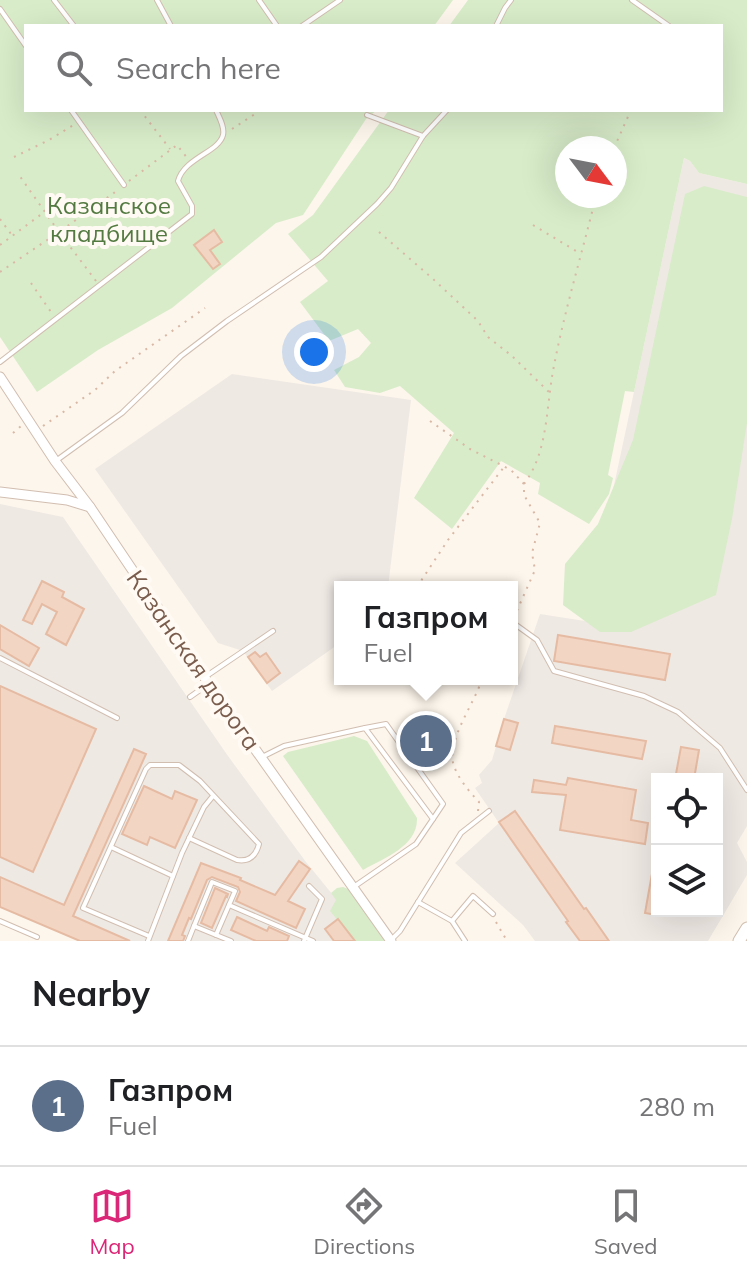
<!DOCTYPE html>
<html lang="en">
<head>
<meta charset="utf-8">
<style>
  :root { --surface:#fff; --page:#f2f2f2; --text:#202124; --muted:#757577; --line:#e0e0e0; --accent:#db2777 }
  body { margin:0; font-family:Mulish,sans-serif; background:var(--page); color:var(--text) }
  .controls { position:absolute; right:24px; bottom:24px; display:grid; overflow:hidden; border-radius:0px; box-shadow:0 8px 32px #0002 }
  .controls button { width:72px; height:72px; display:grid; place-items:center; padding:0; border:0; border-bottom:2px solid var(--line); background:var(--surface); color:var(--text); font:40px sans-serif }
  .compass { position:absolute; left:555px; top:136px; width:72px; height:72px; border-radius:50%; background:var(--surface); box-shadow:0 8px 32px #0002; rotate:122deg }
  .you { position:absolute; left:314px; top:352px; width:28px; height:28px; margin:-20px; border:6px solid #fff; border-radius:50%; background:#1a73e8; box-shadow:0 0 0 12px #1a73e833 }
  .badge { display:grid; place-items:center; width:52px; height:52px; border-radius:50%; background:var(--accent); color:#fff; font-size:26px; font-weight:700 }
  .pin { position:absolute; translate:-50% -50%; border:4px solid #fff; box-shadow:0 2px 8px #0006 }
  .popup { position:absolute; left:334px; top:581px; width:184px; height:104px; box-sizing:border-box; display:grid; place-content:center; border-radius:0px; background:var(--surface); filter:drop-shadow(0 2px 6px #0005); font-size:26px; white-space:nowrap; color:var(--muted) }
  .popup b { font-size:30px; color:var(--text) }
  .popup::after { content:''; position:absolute; left:50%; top:100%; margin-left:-16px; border:16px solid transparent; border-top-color:var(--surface) }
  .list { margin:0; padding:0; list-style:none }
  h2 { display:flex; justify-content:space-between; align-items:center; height:104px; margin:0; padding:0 32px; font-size:34px }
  h2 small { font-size:26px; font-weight:400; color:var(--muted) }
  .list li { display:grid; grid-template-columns:52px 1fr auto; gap:24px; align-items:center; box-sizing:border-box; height:120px; padding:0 32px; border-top:2px solid var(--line) }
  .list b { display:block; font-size:30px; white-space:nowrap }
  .list p { margin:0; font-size:26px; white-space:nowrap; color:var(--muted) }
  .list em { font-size:26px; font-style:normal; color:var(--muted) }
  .icon { flex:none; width:44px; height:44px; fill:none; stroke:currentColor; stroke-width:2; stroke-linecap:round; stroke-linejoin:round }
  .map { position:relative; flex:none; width:747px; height:941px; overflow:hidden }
  .search { position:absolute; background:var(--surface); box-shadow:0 8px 32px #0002; left:24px; right:24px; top:24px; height:88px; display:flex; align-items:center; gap:20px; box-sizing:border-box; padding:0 28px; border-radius:0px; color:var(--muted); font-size:30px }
  .sheet { height:224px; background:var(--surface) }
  nav { display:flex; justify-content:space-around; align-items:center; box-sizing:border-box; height:112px; border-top:2px solid var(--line); background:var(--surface); font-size:22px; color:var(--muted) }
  nav a { display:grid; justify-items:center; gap:4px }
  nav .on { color:var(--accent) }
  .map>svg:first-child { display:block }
</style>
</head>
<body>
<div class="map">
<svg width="747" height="941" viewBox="0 0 747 941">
  <rect width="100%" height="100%" fill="#fdf6ec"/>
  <!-- industrial -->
  <g fill="#efe9e4" fill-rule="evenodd">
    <path d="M684,158L690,161L699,173L747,184V826L737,843L747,862V875L708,941H535L523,925L455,863L499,823L475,788L482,783L479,775L492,760L504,719L540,614L585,621ZM657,779H717V911H657Z"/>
    <path d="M232,374L411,400L388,587H340V643L272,691L243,651L218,643L95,469Z"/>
    <path d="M0,504L63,517L228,756L306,862L337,900L338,919L355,941H79L0,907Z"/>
  </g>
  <!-- green -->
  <g fill="#d8ecc9" fill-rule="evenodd">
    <path d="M0,0H453L434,26H26V110H377L366,119L303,215L276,223L172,308L98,350L37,392L0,337Z"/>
    <path d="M468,0H747V184L699,173L690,161L684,158L634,392L625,391L608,475L613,478L609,494L589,524L538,494L540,483L501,461L452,529L414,498L454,433L400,386L380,393L345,387L334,370L359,357L371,343L358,329L329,341L300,302L328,281L288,234L313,215L389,110H721V26H449ZM567,148H615V196H567Z"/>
    <path d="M704,186L747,197V423L732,519L716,595L631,632H600L563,605L565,564L598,524L633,440L685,194Z"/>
    <path d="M354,736L367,741L417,818C418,846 384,858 363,870L283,756L288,752Z"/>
    <path d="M343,887L348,889L385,941H355L330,911L336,900L331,893L337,888Z"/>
  </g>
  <!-- building -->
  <g fill="#f3d5c3" stroke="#e6bba3" stroke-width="2">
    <path d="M214,230L222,242L210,250L220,264L213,269L194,245Z"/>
    <path d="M42,581L64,592L62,597L84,609L66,645L46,634L57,612L42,604L32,624L23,620Z"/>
    <path d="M0,625L39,648L29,666L0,649Z"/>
    <path d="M558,635L670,654L665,680L554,661Z"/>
    <path d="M255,652L260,657L266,653L280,673L267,683L248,657Z"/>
    <path d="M0,686L96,729L33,872L0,857Z"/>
    <path d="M504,719L518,723L510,750L496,746Z"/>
    <path d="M555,726L646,741L642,759L552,743Z"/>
    <path d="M427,728L441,749L428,759L426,756L419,761L410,750L418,744L414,738Z"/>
    <path d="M681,747L699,750L694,779H675Z"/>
    <path d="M134,749L146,754L73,916L130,941H80L0,907V877L64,905Z"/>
    <path d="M568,778L636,790L631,820L648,823L645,844L560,830L566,795L532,792L534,780L566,785Z"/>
    <path d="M144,786L172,799L175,791L197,800L175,848L150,837L147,845L122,834Z"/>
    <path d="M515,811L584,909L586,908L609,941H580L566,922L568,921L499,822Z"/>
    <path d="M299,861L310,869L288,901L305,909L296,928L236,901L240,892L238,887L212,877L207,880L191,919L189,918L182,935L185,936L183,941H168L201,863L241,878L240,880L275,895Z"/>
    <path d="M653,868L657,869V915L645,913Z"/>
    <path d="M215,888L228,894L227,897L226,896L212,928L201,923Z"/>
    <path d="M237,917L267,931L269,927L289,936L287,941H256L231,930Z"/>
    <path d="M338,919L355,941H334L325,929Z"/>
  </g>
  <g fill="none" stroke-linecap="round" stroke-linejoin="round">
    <!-- service casing -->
    <g stroke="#d1beb0" stroke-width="6">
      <g id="service">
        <path d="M54,0L74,26"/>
        <path d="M157,0L171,26"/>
        <path d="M259,0L277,26"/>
        <path d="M632,0L669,26"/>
        <path d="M0,9L26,46"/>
        <path d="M302,26L340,0"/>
        <path d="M496,26L505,8L511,0"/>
        <path d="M71,110L124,185"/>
        <path d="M367,115L423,136"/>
        <path d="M0,362L192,214V206L178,181C184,158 219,152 223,135C225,127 219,117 216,110"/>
        <path d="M57,460L122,413L181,356L227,321L321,257L377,204L391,188L423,136L447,110"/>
        <path d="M512,622L537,640L554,671L644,696L678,712L720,748L747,790"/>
        <path d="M0,658L117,718"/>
        <path d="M205,677L273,631"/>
        <path d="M190,697L207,685"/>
        <path d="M365,728L386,724L443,804L433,819"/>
        <path d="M264,756L284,746L365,728L433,819L416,844L355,886"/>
        <path d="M111,847L173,876"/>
        <path d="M418,902L452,921L465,941"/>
        <path d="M0,921L37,937"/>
        <path d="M452,921L473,896L493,914"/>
        <path d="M216,935L229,905"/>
        <path d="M149,936L83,908L146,769L150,765H179L200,781L259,844C256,856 249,862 237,860L189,838"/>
        <path d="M393,938L400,931L461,833L489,811"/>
        <path d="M148,941L182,853L204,807L213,796"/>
        <path d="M188,941L194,926"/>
        <path d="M231,941L194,926L212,882L235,891L229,905L313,941"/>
        <path d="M304,941L322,899L309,886"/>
      </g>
    </g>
    <!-- minor casing -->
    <g stroke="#d1beb0" stroke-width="11">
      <g id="minor">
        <path d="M0,377L55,461L90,507L209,684L391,941"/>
        <path d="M0,492L67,500L90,507"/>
      </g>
    </g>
    <!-- tertiary casing -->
    <g stroke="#d1beb0" stroke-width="13">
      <path id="tertiary" d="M739,941L747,928"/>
    </g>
    <!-- path -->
    <g stroke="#d9b8a5" stroke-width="2" stroke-dasharray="2 6" stroke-linecap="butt">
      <path d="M140,110L170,149"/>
      <path d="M232,129L261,110"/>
      <path d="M614,148L631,110"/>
      <path d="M14,157L49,140L75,124"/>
      <path d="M129,181L177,145L188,159"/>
      <path d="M0,219L11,234"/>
      <path d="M533,225L581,254"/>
      <path d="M379,232L432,278L478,321L488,337L512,356L550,393"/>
      <path d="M0,245L43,213"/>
      <path d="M0,272L59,232L19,175"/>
      <path d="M96,281L59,232L118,190"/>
      <path d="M31,283L51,312"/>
      <path d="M430,421L470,449L511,470L524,484V495L540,523L532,553L535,570L515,615"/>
      <path d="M43,426L95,390L115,371L205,308"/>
      <path d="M13,433L21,426"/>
      <path d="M524,484C548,452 546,409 553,371C564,312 582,254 596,196"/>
      <path d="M417,587L448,540L504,467"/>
      <path d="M478,811L479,802C469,791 459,780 454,766C445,742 475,703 482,679"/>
      <path d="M496,922L507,941"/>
    </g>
    <!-- service -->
    <use href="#service" stroke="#fff" stroke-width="4"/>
    <!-- minor -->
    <use href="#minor" stroke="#fff" stroke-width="9"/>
    <!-- tertiary -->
    <use href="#tertiary" stroke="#fff" stroke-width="11"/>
  </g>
  <g text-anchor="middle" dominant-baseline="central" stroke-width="8" stroke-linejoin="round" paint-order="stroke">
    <!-- park labels -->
    <g font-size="24" fill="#537a41" stroke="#fffaf3">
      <text x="109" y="205">Казанское<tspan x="109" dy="28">кладбище</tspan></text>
    </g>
    <!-- street labels -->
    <g font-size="24" fill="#7a5c4d" stroke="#fffaf3">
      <text transform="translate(194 660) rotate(55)">Казанская дорога</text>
    </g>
  </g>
</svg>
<div class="controls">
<button><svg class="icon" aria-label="locate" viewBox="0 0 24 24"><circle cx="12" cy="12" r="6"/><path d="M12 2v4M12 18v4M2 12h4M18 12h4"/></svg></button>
<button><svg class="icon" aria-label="layers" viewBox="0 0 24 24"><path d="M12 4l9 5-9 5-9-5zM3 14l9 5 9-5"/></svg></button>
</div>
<svg class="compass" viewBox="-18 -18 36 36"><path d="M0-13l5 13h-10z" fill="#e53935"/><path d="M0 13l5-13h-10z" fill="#757577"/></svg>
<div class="you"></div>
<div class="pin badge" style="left:426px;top:741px;background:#5c6f8a">1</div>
<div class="popup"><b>Газпром</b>Fuel</div>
<div class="search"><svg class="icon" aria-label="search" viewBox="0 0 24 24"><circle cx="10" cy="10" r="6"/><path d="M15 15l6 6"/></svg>Search here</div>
</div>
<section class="sheet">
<h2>Nearby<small></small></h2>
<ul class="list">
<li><span class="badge" style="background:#5c6f8a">1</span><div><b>Газпром</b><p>Fuel</p></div><em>280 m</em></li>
</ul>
</section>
<nav>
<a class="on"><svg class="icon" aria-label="map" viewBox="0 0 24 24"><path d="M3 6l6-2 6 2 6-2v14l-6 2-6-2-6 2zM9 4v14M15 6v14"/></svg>Map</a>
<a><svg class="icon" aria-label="directions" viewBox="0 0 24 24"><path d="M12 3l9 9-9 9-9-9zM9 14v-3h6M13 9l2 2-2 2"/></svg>Directions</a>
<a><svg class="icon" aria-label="saved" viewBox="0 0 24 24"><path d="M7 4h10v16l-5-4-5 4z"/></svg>Saved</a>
</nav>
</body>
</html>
